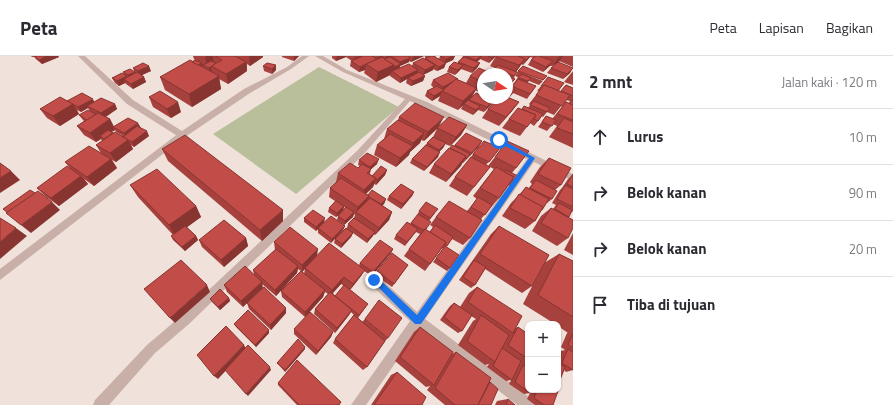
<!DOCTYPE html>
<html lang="id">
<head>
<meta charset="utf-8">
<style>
  :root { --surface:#fff; --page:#f2f2f3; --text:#2b2b33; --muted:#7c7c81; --line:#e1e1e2 }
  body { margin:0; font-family:"Titillium Web",sans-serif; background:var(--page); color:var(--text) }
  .controls { position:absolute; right:12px; bottom:12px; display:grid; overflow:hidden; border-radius:8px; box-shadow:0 1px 3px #0004 }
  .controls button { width:36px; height:36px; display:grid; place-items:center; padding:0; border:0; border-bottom:1px solid var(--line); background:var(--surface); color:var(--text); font:20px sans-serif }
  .compass { position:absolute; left:477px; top:12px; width:36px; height:36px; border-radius:50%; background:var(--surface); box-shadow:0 1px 3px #0004; rotate:102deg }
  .stop { position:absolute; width:12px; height:12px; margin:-9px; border:3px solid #1a73e8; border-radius:50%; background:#fff }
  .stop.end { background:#1a73e8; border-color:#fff; box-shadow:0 1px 4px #0008 }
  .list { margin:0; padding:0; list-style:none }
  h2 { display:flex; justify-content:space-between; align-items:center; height:52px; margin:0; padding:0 16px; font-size:17px }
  h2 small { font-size:13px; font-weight:400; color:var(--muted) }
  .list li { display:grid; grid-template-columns:26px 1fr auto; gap:12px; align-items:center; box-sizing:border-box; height:56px; padding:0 16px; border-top:1px solid var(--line) }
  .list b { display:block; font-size:15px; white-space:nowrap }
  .list em { font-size:13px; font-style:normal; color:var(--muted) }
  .icon { flex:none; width:22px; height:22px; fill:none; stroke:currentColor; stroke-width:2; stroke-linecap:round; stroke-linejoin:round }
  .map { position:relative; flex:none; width:573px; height:349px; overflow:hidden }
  header { display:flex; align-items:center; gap:24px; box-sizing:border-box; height:56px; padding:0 20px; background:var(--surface); border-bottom:1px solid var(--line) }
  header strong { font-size:19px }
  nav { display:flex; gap:22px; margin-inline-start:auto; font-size:14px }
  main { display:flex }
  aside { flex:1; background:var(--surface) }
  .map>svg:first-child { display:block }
</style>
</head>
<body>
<header>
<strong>Peta</strong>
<nav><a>Peta</a><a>Lapisan</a><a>Bagikan</a></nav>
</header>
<main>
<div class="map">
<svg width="573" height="349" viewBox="0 0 573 349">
  <rect width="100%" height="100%" fill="#f0e1da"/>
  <!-- green -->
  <path fill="#babf9b" d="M319,11L399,51L296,138L213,78Z"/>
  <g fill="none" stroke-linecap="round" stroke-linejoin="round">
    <!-- minor -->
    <g fill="#c8afa7" fill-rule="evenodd">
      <path d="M78,0H85L133,44L185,77V81H179L127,48Z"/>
      <path d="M315,0H323L347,14L427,46L573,118V125L534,106L425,263L533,344L535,349H517L419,273L366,349H351L410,265L370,228L368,224L370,220L374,219L378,220L417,256L527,103L410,45L363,99L189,268L155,297L109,349H93L95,344L147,289L181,260L357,95L405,43L343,16Z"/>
    </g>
    <!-- tertiary -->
    <path fill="#c8afa7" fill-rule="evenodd" d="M302,0H309L291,13L250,37L185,81L0,224V213L179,77L244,33L287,11Z"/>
  </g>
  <!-- wall -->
  <g fill="#a7413d" fill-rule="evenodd">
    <path d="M31,0H58L59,1L42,8L37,4L34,1H32Z"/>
    <path d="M193,0H263V1L250,10L247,8V15L228,28L219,23L221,33L192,51L165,34L160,21L195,4L194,3Z"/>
    <path d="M282,0H299L294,5L282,1Z"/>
    <path d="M332,0H436L435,1L439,3L440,0H455L453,4L446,7L444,12L437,15L433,13V14L423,19L425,20L423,25L411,30L406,27L407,23L400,27L390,20V19L376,26L364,17L365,14L359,16L350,10L351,5H352L346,1L336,5L332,2ZM424,0L427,2H425V4L413,7L412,10L400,12V10L409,6V5L411,6Z"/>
    <path d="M463,0H496L489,7L480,3L477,6L480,7L477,12L472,17L461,13L455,19L447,16L449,11L458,7V6L461,3Z"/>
    <path d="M496,0H573V11L559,5L558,6L570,17L563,23L547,17L551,12L557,7L552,10H550L543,16L528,9L531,4L533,2L530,1L523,9L521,8L516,16L514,22L515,23L509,31L511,32L518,21L515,20L518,15L543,25L539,29L529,25L527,27L536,30L527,43L513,37L509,42L519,46L512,55L499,70L482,62L488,53L492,49L491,48L484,56L478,54L473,59L461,53L463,49L458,54L438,45L440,40L432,45L425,40L427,35L434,32L431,29L433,24H458L466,27L470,20L490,17L494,14L495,12L490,10ZM483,18H507V42H483V39L468,44L475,34L483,38Z"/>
    <path d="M263,10L276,14L272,18L264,15Z"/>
    <path d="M133,12L151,15L142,19L144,21L146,26L133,33L126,28L125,27L119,30L115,27L112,22L124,18L123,16L135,17Z"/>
    <path d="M573,15V29L564,26Z"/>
    <path d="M566,29L573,32V92L549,81L557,70L553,68L547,75L538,71L546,60L552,63L566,46L569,47L570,45L566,44L554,59L547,56L543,61L542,60L534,70L530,67L520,80L502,72L509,63L522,53L528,52L530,49L529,48L539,35H537L541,30L560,36Z"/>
    <path d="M149,41L181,56L171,62L153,51Z"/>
    <path d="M66,44L67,45L94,46L115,48L117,53L106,61L110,63L114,71L141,72L149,80L134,91L131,89L133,93L116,106L112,104L117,112L94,130L84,123L88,128L59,150L45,140L37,132L70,112L65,106L101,97L96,89L102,85L101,83L96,86L84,79L77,70L84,65L83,64L79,59L90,55L88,52L81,56L77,54L79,58L60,70L47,62L40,53ZM115,74L116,76L123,80L111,76Z"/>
    <path d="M399,61L440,70L467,69L461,79L450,90L445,88L443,92L439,96L438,101L424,115L410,107L412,103L433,81L437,73L424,85L421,84L420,87L410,96L409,99L396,111L374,99L377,89L384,83L387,73L398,64Z"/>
    <path d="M482,85L479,90L468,102L463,107H462L446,126L429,117L434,108L455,89Z"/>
    <path d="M500,92L486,109L488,110L495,101L516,112L512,117L514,125L510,130L508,129L499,142L481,163L470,182L463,189L452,183L446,191L450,212L447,215L433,206L443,193L442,192L425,215L404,200L409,193L420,178L416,176L405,190L394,183L396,179L410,168L417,160L419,155L435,157L429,165L426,174L430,176L433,171L430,169L436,161L467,155L477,143L473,140L494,113L490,111L467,140L449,130L455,121L470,103L473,98Z"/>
    <path d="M162,93L283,165L262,185L168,105Z"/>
    <path d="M549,102L561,129L555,134L552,143L547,147H546L535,165L525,173L502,160L511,147L519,139L526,131L528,133L532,128L530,126L540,111Z"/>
    <path d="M359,104L377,108L371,113L370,118L372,120L387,114L385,119L376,129L374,128L373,131L366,138L386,143L384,148L382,149L392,156L389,164L375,179L373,178L367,187L353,177L351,181L341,192L334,187L335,183L347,172L348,168L354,162L355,159L354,158L353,161L344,169L337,164L338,160L346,152L344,151L343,155L336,161L328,156L329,152L335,145L329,141L330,132L336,126L338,117L358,112L360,110L358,109Z"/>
    <path d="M573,118V155L571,157L568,161V182L557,190L532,175L541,160L551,152L553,153L556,149L552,147L560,134L562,132L568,123Z"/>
    <path d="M130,129L196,150L201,161L187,171L196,180L198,184L185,195L173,184L171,180L173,179L138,141Z"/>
    <path d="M414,136L412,140L401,153L387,144L389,140Z"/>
    <path d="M304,162L324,166L345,170L343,174L331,187L318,177V173L316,175L304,166Z"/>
    <path d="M499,170L532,230L522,237L485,213L475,229L471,232L459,224L491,178Z"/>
    <path d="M573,177V199L564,194Z"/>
    <path d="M246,182L248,190L224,211L202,191L199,184Z"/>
    <path d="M274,186L317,200L359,209L360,207L393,193L391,197L372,220L364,215L361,220L350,234L366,251L358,262L362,266L365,263L388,282L385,285L367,311L363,314L333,287L335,283L354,259L351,256L349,259L335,277L314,258L315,253L328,238L325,236L323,241L305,261L282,241L281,235L301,215L298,213L297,217L276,240L262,228L243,251L227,236L224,229L254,218L253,214L275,194ZM305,213L304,218L302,216ZM341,228L344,230L335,240L333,237Z"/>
    <path d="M559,198L573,205V314L566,316L564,314L558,329V301L561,295L565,294L561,291L567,277H568L558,270V268H555L523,248L544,207Z"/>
    <path d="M408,209L392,231L375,219L377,215Z"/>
    <path d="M477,231L515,272L518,271L528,278V334H557L553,349H535L527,343L530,337L524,338L509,328L511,324L506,325L487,311L489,308L485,309L458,289L473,265L476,263L471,260L462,275L458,277L440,264L450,250L454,247L460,251L469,237Z"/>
    <path d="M229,242L230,245L220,254L212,246L210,243Z"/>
    <path d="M247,247L286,257L271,274L249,253Z"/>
    <path d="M234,268L269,274V277L256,291L236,271Z"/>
    <path d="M420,271L452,298L456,296L490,326L491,349H445L427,334L430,330L426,331L395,305L414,276Z"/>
    <path d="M294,273L333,276L331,281L316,299L294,278Z"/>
    <path d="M305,293L285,316L278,308L277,307Z"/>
    <path d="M397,316L422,349H371L391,319Z"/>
    <path d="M278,327L339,349H297L278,329Z"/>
    <path d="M508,343L515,349H495L497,345Z"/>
  </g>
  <!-- shaded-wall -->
  <g fill="#883532">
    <path d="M47,0H58L59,1L42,8L39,4Z"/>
    <path d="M207,0H213L214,6L207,10L205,1Z"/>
    <path d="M249,0H263V1L250,10Z"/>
    <path d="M294,0H299L294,5Z"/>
    <path d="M337,0H346V1L336,5Z"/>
    <path d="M359,0H365L354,6L355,1Z"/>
    <path d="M380,0H383L382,4L376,5L377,2Z"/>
    <path d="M386,0H394H391L390,2L385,4Z"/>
    <path d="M415,0H424L411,6L413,1Z"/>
    <path d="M453,0H455L453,4L446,7L444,12L437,15L439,11L444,8L446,3Z"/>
    <path d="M481,0H482L480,3L474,9L476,4Z"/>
    <path d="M494,0H496L489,7L492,2Z"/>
    <path d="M530,0H531L529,2L523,9L526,4Z"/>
    <path d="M560,0H563L559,6L552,10L559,1Z"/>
    <path d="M410,2L409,6L400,10L399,13L392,15L390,19L376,26L378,16L394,9H399L400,6Z"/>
    <path d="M525,3L519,12L513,19L519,9Z"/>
    <path d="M553,5L549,10L543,16L546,11Z"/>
    <path d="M246,6L247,15L228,28L226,18Z"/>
    <path d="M202,7L203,12L194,11Z"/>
    <path d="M480,7L477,12L472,17L474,12Z"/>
    <path d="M276,9V14L272,18V13Z"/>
    <path d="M366,9L365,14L359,16L360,11Z"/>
    <path d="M435,9L433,14L423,19L425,14Z"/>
    <path d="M463,9L460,14L455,19L458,14Z"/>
    <path d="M149,10L151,15L140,20L138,15Z"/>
    <path d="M211,11L212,16L210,17L209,12Z"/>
    <path d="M573,12L570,17L563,23L567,18Z"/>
    <path d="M418,14L417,19L408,22L407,23L400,27L401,22Z"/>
    <path d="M135,16L137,21L130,24L128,19Z"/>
    <path d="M127,20L129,25L124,23L125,27L119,30L117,25Z"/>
    <path d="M219,20L221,33L192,51L189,38Z"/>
    <path d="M425,20L423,25L411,30L413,25Z"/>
    <path d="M144,21L146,26L133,33L131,28Z"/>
    <path d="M458,23L456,28L441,36L443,31Z"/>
    <path d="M477,32L472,41L458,54L463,45Z"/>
    <path d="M442,35L440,40L432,45L434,40Z"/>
    <path d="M93,43L95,48L87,50L88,52L81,56L78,51Z"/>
    <path d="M493,45L490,50L484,56L487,51Z"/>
    <path d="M178,46L181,56L171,62L167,53Z"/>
    <path d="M519,46L512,55L499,70L506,61Z"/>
    <path d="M73,48L79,58L60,70L53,60Z"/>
    <path d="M115,48L117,53L103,62L101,57Z"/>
    <path d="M480,50L477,55L473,59L476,54Z"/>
    <path d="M444,61L439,70L424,85L428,76Z"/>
    <path d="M110,63L115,73L113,71L115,74L102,82L100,80L101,83L96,86L90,77Z"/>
    <path d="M138,67L141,72L127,82L124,77Z"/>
    <path d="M467,69L461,79L450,90L456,81Z"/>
    <path d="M147,75L149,80L134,91L132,86Z"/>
    <path d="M424,77L420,87L410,96L409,99L396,111L400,102L412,91L413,87Z"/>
    <path d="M128,84L133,93L116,106L110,97Z"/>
    <path d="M482,85L479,90L468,102L472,97Z"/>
    <path d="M446,87L443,92L437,98L439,94Z"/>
    <path d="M440,96L438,101L424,115L427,111Z"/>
    <path d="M466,100L461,110L446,126L451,118Z"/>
    <path d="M111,103L117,112L94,130L87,121Z"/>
    <path d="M379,103L377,108L368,116L370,111Z"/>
    <path d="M387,114L385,119L376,129L377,124Z"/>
    <path d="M11,115L20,124L0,137V122Z"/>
    <path d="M81,120L88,128L59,150L51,142Z"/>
    <path d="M376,122L373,131L361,142L364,134Z"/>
    <path d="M414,136L412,140L401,153L403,148Z"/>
    <path d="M369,140L366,148L356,156L358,151Z"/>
    <path d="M386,143L384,148L379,153L381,149Z"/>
    <path d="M52,146L60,154L31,177L21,169Z"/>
    <path d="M196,150L201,161L175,180L169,169Z"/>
    <path d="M344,150L343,155L336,161L337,157Z"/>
    <path d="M283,154V165L262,185L260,174Z"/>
    <path d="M354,156L353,161L344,169L345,165Z"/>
    <path d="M392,156L389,164L375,179L379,172Z"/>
    <path d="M325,162L324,167L316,175V171Z"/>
    <path d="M345,170L343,174L331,187L332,183Z"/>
    <path d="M16,172L27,180L0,203V186Z"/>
    <path d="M375,176L373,180L367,187L368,183Z"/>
    <path d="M353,177L351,181L341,192L342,188Z"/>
    <path d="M196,180L198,184L185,195L182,191Z"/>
    <path d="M246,182L248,190L224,211L221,204Z"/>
    <path d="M318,193L317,200L302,216V209Z"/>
    <path d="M393,193L391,197L372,220L373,216Z"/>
    <path d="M298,210L297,217L276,240L275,234Z"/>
    <path d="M365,214L361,220L350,234L353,228Z"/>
    <path d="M344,221L341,228L330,240L332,234Z"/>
    <path d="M262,226L263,232L243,251L241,245Z"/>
    <path d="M207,229L210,236L175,267L170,262Z"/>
    <path d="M325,234L323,241L305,261V256Z"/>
    <path d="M229,242L230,245L220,254L218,251Z"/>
    <path d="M286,252V257L271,274L270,269Z"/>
    <path d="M352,254L349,259L335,277L337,272Z"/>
    <path d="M269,274V277L256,291L255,289Z"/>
    <path d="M333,276L331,281L316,299L318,295Z"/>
    <path d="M244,289L246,293L218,323L214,320Z"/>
    <path d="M305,291V293L285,316V314Z"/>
    <path d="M270,311L271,314L248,340L246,338Z"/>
  </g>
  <!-- building -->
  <g fill="#c24c47" stroke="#883532">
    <path d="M34,0H47L39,4Z"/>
    <path d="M215,0H235L246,6L226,18L211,10L222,4Z"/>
    <path d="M363,0H372L377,3L360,11L351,5Z"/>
    <path d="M391,0H408L410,2L400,6Z"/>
    <path d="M431,0H433L446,7L439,11L425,2Z"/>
    <path d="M440,0H453L446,3Z"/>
    <path d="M465,0H481L476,4Z"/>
    <path d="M488,0H494L492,2Z"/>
    <path d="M496,0H518L525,3L519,9L496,1Z"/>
    <path d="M518,0H530L526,4L524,3H525Z"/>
    <path d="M536,0H539L553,5L546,11L531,4Z"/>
    <path d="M382,1L394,9L378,16L366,8Z"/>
    <path d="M390,1L401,8L394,11V9L384,3Z"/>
    <path d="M464,1L480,7L474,12L458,6Z"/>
    <path d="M423,2L435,9L425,14L413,7Z"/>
    <path d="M190,4L219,20L189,38L160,21Z"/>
    <path d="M195,4L202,7L198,9L192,6Z"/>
    <path d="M211,5L216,7L209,12L203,9Z"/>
    <path d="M454,6L463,9L458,14L449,11Z"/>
    <path d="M558,6L573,12L567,18L551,12Z"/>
    <path d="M143,7L149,10L138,15L133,12Z"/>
    <path d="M267,7L276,9L272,13L263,10Z"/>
    <path d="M409,8L418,14L401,22L392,15Z"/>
    <path d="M498,9L517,16L514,20L495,12Z"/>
    <path d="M523,10L547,20L543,24L518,15Z"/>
    <path d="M479,12L493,18H483V26L470,20Z"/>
    <path d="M130,13L135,16L128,19L123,16Z"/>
    <path d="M493,14L503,18H493L490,17Z"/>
    <path d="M137,16L144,21L131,28L124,23Z"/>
    <path d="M419,16L425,20L413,25L408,22Z"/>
    <path d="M122,17L127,20L117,25L112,22Z"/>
    <path d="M448,17L458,23H456L454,25L443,31L433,24Z"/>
    <path d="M522,18L531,22L528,25L518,22Z"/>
    <path d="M507,19L515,23L510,28L507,26Z"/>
    <path d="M548,21L564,27L558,35L544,29L543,30H541Z"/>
    <path d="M456,23L477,32L463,45L442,35Z"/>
    <path d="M518,23L536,30L530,38L512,30Z"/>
    <path d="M544,29L570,39L562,50L536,39Z"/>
    <path d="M566,29L573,32V40L561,35Z"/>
    <path d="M437,30L444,34L434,40L427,35Z"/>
    <path d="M507,30L515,34L509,41L507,40Z"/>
    <path d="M160,35L178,46L167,53L149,41Z"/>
    <path d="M82,37L93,43L78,51L67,45Z"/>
    <path d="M476,37L483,40V42H487L493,45L487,51L469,44Z"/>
    <path d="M60,41L73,48L53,60L40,53Z"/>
    <path d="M507,41L519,46L506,61L488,53L498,42H507Z"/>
    <path d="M101,42L115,48L101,57L87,50Z"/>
    <path d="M468,44L480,50L476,54L464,48Z"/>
    <path d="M572,44H573V49L569,48Z"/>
    <path d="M534,45L550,52L547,56L530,49Z"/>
    <path d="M566,46L573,49V64L557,58Z"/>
    <path d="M415,47L444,61L428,76L399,61Z"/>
    <path d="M524,50L543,58L538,65L534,63L536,59L522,53Z"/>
    <path d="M518,52L536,59L527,71L509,63Z"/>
    <path d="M88,54L96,58L87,64L79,59Z"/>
    <path d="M98,57L110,63L90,77L77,70Z"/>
    <path d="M546,60L556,64L552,70L542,66Z"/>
    <path d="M449,61L467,69L456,81L437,72Z"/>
    <path d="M128,62L138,67L124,77L113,71Z"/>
    <path d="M564,62L573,66V78L557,72Z"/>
    <path d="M398,64L424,77L413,87L387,73Z"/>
    <path d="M137,70L147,75L132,86L123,81Z"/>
    <path d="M108,74L113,77L104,83L100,80Z"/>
    <path d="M115,76L128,84L110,97L96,89Z"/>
    <path d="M466,77L482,85L472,97L455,89Z"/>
    <path d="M390,78L413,90L400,102L377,89Z"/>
    <path d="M185,79L283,154L260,174L162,93Z"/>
    <path d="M433,81L446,87L439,94L427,87Z"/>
    <path d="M484,85L500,92L489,106L473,98Z"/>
    <path d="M507,85L529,95L516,112L495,101Z"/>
    <path d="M426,89L440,96L427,111L412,103Z"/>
    <path d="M452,89L470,98L466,103L465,102L466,100L450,92Z"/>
    <path d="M89,90L111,103L87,121L65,106Z"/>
    <path d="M449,92L466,100L451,118L434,108Z"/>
    <path d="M367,97L379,103L370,111L359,104Z"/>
    <path d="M471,101L490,111L474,131L455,121Z"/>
    <path d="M549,102L571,112L561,129L538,118Z"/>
    <path d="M0,107L11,115L0,122Z"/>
    <path d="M350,107L358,112L362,108L371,113L367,117L376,122L364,134L338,117Z"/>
    <path d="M67,110L81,120L51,142L37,132Z"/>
    <path d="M381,110L387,114L377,124L376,123V122L372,120Z"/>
    <path d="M496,111L514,121L499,142L480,132Z"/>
    <path d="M157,113L196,150L169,169L130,129Z"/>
    <path d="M506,114L518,120L514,125L512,124L514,121L505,116Z"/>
    <path d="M573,118V131L567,128Z"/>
    <path d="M341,122L369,140L358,151L330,132Z"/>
    <path d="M536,124L557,135L552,143L530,132Z"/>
    <path d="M401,128L414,136L403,148L389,140Z"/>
    <path d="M565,129L573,133V151L557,143Z"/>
    <path d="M526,131L549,143L542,154H541L543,151L520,139Z"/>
    <path d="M30,134L35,137L8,157L3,153Z"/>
    <path d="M372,134L386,143L381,148L369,141V140L368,139Z"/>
    <path d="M38,135L52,146L21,169L6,157Z"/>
    <path d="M519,138L543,151L535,165L510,152Z"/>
    <path d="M478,141L492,149L485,159L471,151Z"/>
    <path d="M370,142L392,156L379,172L356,156Z"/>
    <path d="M336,145L344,150L337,157L329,152Z"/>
    <path d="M449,145L482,164L470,182L436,161Z"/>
    <path d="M426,146L438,153L430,162L419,155Z"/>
    <path d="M559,147L572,154L569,161L555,153Z"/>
    <path d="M346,151L354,156L345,165L338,160Z"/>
    <path d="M551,152L573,164V172L568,182L541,167Z"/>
    <path d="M313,154L325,162L316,171L304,162Z"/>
    <path d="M418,158L431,166L426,173H425L423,174L411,167Z"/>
    <path d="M331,160L345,170L332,183L318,172Z"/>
    <path d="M0,162L16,172L0,186Z"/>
    <path d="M354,162L375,176L368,183L348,168Z"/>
    <path d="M224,164L246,182L221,204L199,184Z"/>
    <path d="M407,166L418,173L407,186L396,179Z"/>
    <path d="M435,169L453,181L447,190L445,188L446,186L430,176Z"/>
    <path d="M185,170L196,180L182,191L171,180Z"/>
    <path d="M499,170L549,199L532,230L480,198Z"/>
    <path d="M290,171L318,193L302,209L274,186Z"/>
    <path d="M346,172L353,177L342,188L335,183Z"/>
    <path d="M425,173L446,186L430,208L409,193Z"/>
    <path d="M380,184L393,193L373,216L360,207Z"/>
    <path d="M329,187L365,214L353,228L344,221L332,234L305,212Z"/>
    <path d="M445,190L459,199L450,212L436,202Z"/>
    <path d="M276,193L298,210L275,234L253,214Z"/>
    <path d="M392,197L408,209L394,228L377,215Z"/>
    <path d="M559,198L573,205V261L538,239Z"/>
    <path d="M181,204L207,229L170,262L144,233Z"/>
    <path d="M474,204L486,211L475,229L463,221Z"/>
    <path d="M245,210L262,226L241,245L224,229Z"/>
    <path d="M301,215L325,234L305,256L281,235Z"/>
    <path d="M344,229L368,248L359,259L335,240Z"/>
    <path d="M264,231L286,252L270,269L247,247Z"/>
    <path d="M477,231L522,260L513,277L468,246Z"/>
    <path d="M220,233L229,242L218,251L210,243Z"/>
    <path d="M330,236L352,254L337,272L315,253Z"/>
    <path d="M379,244L402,262L388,282L365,263Z"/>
    <path d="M454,247L472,259L462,275L444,261Z"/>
    <path d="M248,254L269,274L255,289L234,268Z"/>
    <path d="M310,256L333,276L318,295L294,273Z"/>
    <path d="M354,259L385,285L367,311L335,283Z"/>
    <path d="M481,259L509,279L495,306L467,285Z"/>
    <path d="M226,270L244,289L214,320L197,299Z"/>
    <path d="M420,271L453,296L434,329L400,301Z"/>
    <path d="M518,271L528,278V303L508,289Z"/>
    <path d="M573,277V292L568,289Z"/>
    <path d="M298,283L305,291L285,314L277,307Z"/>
    <path d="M248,289L270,311L246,338L225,314Z"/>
    <path d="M502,292L521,305L512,324L493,310Z"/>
    <path d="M568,293L573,296V314L562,307Z"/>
    <path d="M456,296L491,322L478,349H455L435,332Z"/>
    <path d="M297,304L341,346L339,349H299L278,327Z"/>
    <path d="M558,307L565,311L558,329Z"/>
    <path d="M523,309L528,313V334H531L530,337L515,326Z"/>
    <path d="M397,316L426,341L422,349H374Z"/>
    <path d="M490,326L498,333L491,349H478Z"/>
    <path d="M537,334H557L558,335L553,349H544L534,342Z"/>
    <path d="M508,343L515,349H506Z"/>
  </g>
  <!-- route -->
  <path fill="#1a73e8" d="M497,83H501L535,102L421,268H415L371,224L372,221H377L417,259L529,102L497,86Z"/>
</svg>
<div class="controls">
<button>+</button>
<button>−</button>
</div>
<svg class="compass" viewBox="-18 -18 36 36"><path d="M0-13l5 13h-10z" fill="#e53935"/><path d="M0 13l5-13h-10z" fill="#7c7c81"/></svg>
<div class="stop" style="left:499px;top:84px"></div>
<div class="stop end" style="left:374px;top:224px"></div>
</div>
<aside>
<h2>2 mnt<small>Jalan kaki · 120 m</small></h2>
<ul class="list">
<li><svg class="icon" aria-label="ahead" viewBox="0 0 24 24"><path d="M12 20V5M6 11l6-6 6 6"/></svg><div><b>Lurus</b></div><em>10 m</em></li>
<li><svg class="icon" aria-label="right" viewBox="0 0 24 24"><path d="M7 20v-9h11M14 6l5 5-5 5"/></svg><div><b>Belok kanan</b></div><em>90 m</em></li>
<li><svg class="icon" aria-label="right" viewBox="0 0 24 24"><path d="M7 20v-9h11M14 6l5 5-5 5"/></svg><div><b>Belok kanan</b></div><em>20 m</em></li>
<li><svg class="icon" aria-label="arrive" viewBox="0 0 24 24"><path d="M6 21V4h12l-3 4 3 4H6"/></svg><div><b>Tiba di tujuan</b></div></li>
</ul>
</aside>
</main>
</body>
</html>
